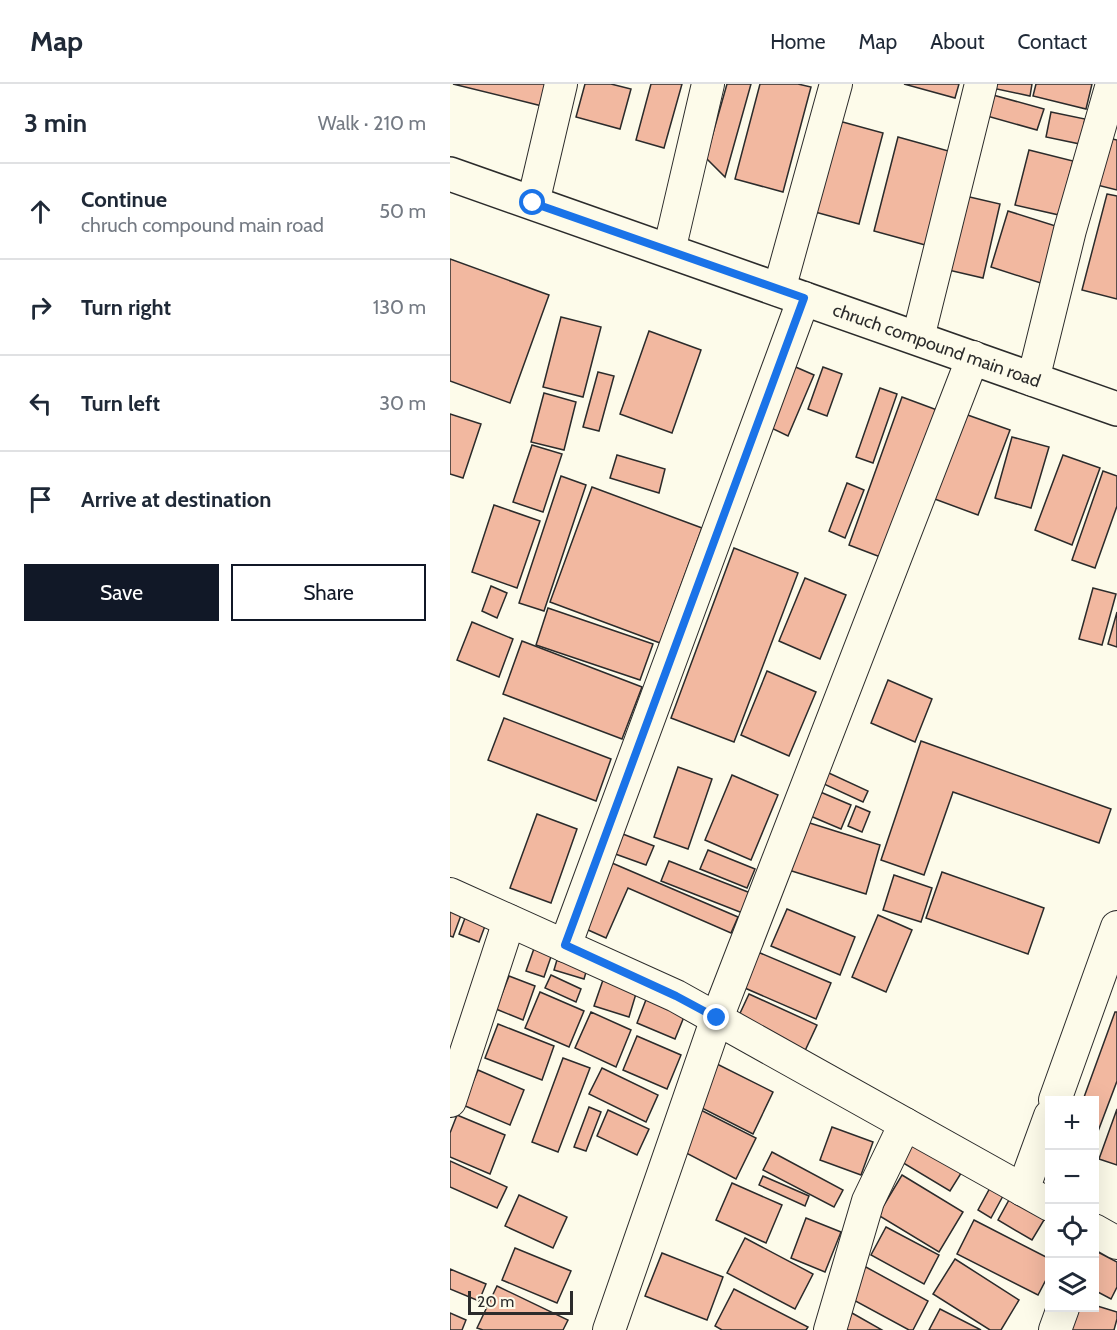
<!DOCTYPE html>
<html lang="en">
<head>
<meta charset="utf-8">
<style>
  :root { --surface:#fff; --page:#f6f6f7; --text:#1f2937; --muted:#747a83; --line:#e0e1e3; --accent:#111827 }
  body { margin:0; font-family:Cabin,sans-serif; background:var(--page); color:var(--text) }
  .controls { position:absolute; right:18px; bottom:18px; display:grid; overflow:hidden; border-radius:0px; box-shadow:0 6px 24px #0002 }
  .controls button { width:54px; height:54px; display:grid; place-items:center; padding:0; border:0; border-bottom:2px solid var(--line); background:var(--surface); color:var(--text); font:30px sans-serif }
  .scale { position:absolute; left:18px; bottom:15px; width:105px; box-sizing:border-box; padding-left:6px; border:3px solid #2b2b2b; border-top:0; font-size:16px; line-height:21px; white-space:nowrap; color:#2b2b2b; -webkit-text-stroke:4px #fdfbea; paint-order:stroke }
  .stop { position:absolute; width:18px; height:18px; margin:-14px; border:4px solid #1a73e8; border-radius:50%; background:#fff }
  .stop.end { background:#1a73e8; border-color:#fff; box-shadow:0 2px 6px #0008 }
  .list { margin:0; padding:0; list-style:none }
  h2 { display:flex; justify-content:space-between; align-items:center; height:78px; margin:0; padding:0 24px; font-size:26px }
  h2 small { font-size:20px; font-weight:400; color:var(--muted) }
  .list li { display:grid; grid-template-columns:39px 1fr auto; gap:18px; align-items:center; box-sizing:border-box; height:96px; padding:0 24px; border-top:2px solid var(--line) }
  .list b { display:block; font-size:22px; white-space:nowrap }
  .list p { margin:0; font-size:20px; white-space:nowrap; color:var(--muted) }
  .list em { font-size:20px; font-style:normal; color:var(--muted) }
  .actions { display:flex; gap:12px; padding:18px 24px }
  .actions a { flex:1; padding:14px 0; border:2px solid var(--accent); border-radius:0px; text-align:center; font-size:21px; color:var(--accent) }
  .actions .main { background:var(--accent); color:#fff }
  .icon { flex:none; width:33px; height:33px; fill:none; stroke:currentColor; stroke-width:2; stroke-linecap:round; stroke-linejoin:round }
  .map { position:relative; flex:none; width:667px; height:1246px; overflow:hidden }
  header { display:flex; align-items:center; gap:36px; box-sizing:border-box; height:84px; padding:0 30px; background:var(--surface); border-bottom:2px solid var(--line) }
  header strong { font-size:28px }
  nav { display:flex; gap:33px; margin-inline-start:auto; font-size:21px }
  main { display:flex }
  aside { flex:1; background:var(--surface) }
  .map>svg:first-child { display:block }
</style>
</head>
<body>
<header>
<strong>Map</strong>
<nav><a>Home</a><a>Map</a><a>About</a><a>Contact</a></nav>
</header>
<main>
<aside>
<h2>3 min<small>Walk · 210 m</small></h2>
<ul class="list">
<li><svg class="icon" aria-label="ahead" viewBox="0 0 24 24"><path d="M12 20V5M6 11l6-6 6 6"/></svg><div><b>Continue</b><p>chruch compound main road</p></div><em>50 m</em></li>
<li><svg class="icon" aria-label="right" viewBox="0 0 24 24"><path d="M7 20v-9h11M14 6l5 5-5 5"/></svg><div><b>Turn right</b></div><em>130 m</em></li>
<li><svg class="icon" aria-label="left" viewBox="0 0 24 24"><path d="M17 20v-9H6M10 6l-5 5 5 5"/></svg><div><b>Turn left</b></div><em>30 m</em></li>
<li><svg class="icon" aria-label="arrive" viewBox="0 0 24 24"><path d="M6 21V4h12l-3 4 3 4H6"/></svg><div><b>Arrive at destination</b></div></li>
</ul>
<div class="actions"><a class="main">Save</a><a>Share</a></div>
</aside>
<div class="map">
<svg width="667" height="1246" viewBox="0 0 667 1246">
  <rect width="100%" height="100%" fill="#fdfbea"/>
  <!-- building -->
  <g fill="#f2b8a0" stroke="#2b2b2b" stroke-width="1.5">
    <path d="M3,0H97L92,22Z"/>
    <path d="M135,0H161L181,5L170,45L126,33Z"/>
    <path d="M201,0H232L214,64L186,56Z"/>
    <path d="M277,0H301L275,93L256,74Z"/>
    <path d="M310,0H348L361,3L333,108L285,95Z"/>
    <path d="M454,0H509L505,14Z"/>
    <path d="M543,0H582L580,12L542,4Z"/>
    <path d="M586,0H642L636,25L583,12Z"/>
    <path d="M543,11L594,25L587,46L537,32Z"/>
    <path d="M601,28L635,35L630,60L596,53Z"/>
    <path d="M378,34L433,49L409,140L354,125Z"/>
    <path d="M448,53L502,68L479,162L424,147Z"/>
    <path d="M658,54L667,56V106L647,101Z"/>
    <path d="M579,66L623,77L609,131L565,121Z"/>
    <path d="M657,110L667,112V215L632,206Z"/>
    <path d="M511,111L550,120L533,194L494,185Z"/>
    <path d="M558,127L615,145L597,201L541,183Z"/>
    <path d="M0,175L99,211L60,319L0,297Z"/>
    <path d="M111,233L151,243L133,313L93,303Z"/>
    <path d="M199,247L251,266L222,349L170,330Z"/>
    <path d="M341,281L364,291L338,352L315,341Z"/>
    <path d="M373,283L392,290L377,332L358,325Z"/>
    <path d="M148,288L164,292L149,347L133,343Z"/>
    <path d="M430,304L447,310L423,379L406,373Z"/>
    <path d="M94,309L126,318L114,366L81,358Z"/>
    <path d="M452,313L487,326L433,474L399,461Z"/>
    <path d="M512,329L560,346L528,431L482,414Z"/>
    <path d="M0,330L31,340L13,394L0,390Z"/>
    <path d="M562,353L599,363L581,424L545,414Z"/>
    <path d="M82,361L112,370L93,428L63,418Z"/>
    <path d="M167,371L215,385L209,409L160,394Z"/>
    <path d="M613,371L650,384L622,461L585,446Z"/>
    <path d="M653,387L667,392V422L645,484L622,476Z"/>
    <path d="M111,392L136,401L94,527L69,519Z"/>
    <path d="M397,399L414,406L395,454L379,447Z"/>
    <path d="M142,403L252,444L210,559L100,518Z"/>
    <path d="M44,421L90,437L67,504L22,488Z"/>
    <path d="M284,464L348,489L284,658L221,634Z"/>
    <path d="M355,494L396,511L370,575L329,557Z"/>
    <path d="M41,502L57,509L47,534L32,527Z"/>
    <path d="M643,504L666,510L652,561L629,555Z"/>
    <path d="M98,524L203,560L190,596L86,561Z"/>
    <path d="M667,528V563L658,560Z"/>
    <path d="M22,538L63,555L49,593L7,576Z"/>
    <path d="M72,557L192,603L172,655L53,610Z"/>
    <path d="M317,587L366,608L339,672L291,651Z"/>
    <path d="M438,596L482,615L465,658L421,639Z"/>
    <path d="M54,634L161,675L146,717L38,676Z"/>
    <path d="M471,657L661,725L649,759L503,708L474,791L431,776Z"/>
    <path d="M228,683L262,695L238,765L204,753Z"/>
    <path d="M368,684L418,707L413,718L363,695Z"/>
    <path d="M282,691L328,711L301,776L255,756Z"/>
    <path d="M368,707L401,721L391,745L358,731Z"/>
    <path d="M406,722L420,728L412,748L398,742Z"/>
    <path d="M87,730L127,745L101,819L60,804Z"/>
    <path d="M347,735L430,761L416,810L332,784Z"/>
    <path d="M165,747L204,762L196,781L157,767Z"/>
    <path d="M258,766L305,785L297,804L250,785Z"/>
    <path d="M155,776L288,833L281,849L178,804L156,854L127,841Z"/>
    <path d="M219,777L303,810L295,830L211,797Z"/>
    <path d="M492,788L594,824L578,870L476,834Z"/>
    <path d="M444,791L482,804L471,838L433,826Z"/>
    <path d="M0,818L14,823L3,853L0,852Z"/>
    <path d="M337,825L405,853L390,891L321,862Z"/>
    <path d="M18,826L38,834L29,858L9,850Z"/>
    <path d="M428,831L462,846L436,908L402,893Z"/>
    <path d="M86,859L104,864L94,893L76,887Z"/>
    <path d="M303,866L381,899L366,935L288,901Z"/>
    <path d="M109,869L139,878L134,895L104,886Z"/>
    <path d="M101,891L131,905L126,918L95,904Z"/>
    <path d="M59,892L85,902L73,936L46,925Z"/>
    <path d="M154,893L188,903L179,933L144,922Z"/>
    <path d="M90,908L134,927L119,963L75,944Z"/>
    <path d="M199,908L238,923L225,955L187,939Z"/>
    <path d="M299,910L367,941L353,971L285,940Z"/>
    <path d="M141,928L181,946L166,983L125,964Z"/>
    <path d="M665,928H667V997L644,1058V1016H633Z"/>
    <path d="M48,940L104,962L92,996L35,974Z"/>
    <path d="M187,952L231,971L217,1005L173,986Z"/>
    <path d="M113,974L140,984L108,1068L82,1058Z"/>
    <path d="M263,978L323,1008L303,1050L242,1019Z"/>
    <path d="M152,984L208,1011L196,1038L139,1010Z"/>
    <path d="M28,986L74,1006L60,1041L13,1021Z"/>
    <path d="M237,1019L306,1054L286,1095L217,1059Z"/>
    <path d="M139,1023L151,1028L136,1067L124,1063Z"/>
    <path d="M667,1025V1081L649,1075Z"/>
    <path d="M158,1026L199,1045L187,1071L147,1052Z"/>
    <path d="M7,1031L55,1051L40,1090L0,1073V1049Z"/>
    <path d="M467,1036L523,1070L500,1107L445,1074Z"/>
    <path d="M382,1043L423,1058L411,1091L370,1076Z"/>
    <path d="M322,1068L393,1106L384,1123L313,1086Z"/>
    <path d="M0,1077L57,1103L47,1124L0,1103Z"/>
    <path d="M452,1091L513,1128L489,1168L428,1131Z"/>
    <path d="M547,1091L560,1099L541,1134L528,1126Z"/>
    <path d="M313,1092L359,1112L355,1122L309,1101Z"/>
    <path d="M282,1099L332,1121L316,1159L266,1136Z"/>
    <path d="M565,1105L600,1126L582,1156L548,1136Z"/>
    <path d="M69,1111L117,1133L103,1164L55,1142Z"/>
    <path d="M356,1134L391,1148L375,1188L341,1174Z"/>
    <path d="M524,1136L600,1175V1188L588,1211L507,1170Z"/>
    <path d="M436,1143L489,1171L474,1200L421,1171Z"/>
    <path d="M295,1154L363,1190L345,1225L277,1189Z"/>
    <path d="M65,1164L121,1187L107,1219L52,1196Z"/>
    <path d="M644,1166L667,1178V1203L661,1215L644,1206Z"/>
    <path d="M212,1169L273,1193L257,1236L195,1212Z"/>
    <path d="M505,1175L569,1216L551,1246H540L483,1210Z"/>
    <path d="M414,1182L478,1217L463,1246H459L398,1213Z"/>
    <path d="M0,1185L36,1200L29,1217L0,1205Z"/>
    <path d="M47,1202L118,1236L113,1246H33L27,1244Z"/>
    <path d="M284,1205L358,1243L356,1246H272L265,1242Z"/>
    <path d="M644,1221L667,1228V1235L664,1246H615L621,1224H644Z"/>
    <path d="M490,1225L531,1246H479Z"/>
    <path d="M0,1229L16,1236L12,1246H0Z"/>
    <path d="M402,1229L432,1246H392Z"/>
  </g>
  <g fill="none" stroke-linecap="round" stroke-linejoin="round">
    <!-- minor casing -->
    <g stroke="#2b2b2b" stroke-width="34">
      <g id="minor">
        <path d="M83,119L111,0"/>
        <path d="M219,167L258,0"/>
        <path d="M329,206L386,0"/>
        <path d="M468,254L531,0"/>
        <path d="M583,296L620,146L662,0"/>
        <path d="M0,810L226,912L600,1121"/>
        <path d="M115,862L354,214"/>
        <path d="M605,1016L667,843"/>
        <path d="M0,1017L59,837"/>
        <path d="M573,1106L600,1032"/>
        <path d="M644,1146L667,1159"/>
        <path d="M159,1246L267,934L523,273"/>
        <path d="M380,1246L418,1117L455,1040"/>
        <path d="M605,1246L613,1224"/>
      </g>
    </g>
    <!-- secondary casing -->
    <g stroke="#2b2b2b" stroke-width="36">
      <g id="secondary">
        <path id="s1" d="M0,90L667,325"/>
      </g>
    </g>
    <!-- minor -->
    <use href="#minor" stroke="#fdfbea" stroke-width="32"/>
    <!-- secondary -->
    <use href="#secondary" stroke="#fdfbea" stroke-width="33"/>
  </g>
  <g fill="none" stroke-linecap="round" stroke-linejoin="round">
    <!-- route -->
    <path stroke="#1a73e8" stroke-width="8" d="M83,119L354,214L115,861L226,912L267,934"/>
  </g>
  <g text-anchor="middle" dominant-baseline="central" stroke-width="4.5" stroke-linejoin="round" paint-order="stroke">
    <!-- street labels -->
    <g font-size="18" fill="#2b2b2b" stroke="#fdfbea">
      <text stroke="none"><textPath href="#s1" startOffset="516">chruch compound main road</textPath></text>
    </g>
  </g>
</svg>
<div class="controls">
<button>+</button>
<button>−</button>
<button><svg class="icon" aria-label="locate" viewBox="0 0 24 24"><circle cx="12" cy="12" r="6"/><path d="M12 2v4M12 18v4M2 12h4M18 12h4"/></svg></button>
<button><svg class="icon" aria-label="layers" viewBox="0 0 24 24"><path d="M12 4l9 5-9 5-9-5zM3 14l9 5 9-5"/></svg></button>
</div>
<div class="scale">20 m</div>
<div class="stop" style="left:83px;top:119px"></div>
<div class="stop end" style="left:267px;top:934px"></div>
</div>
</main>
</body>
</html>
